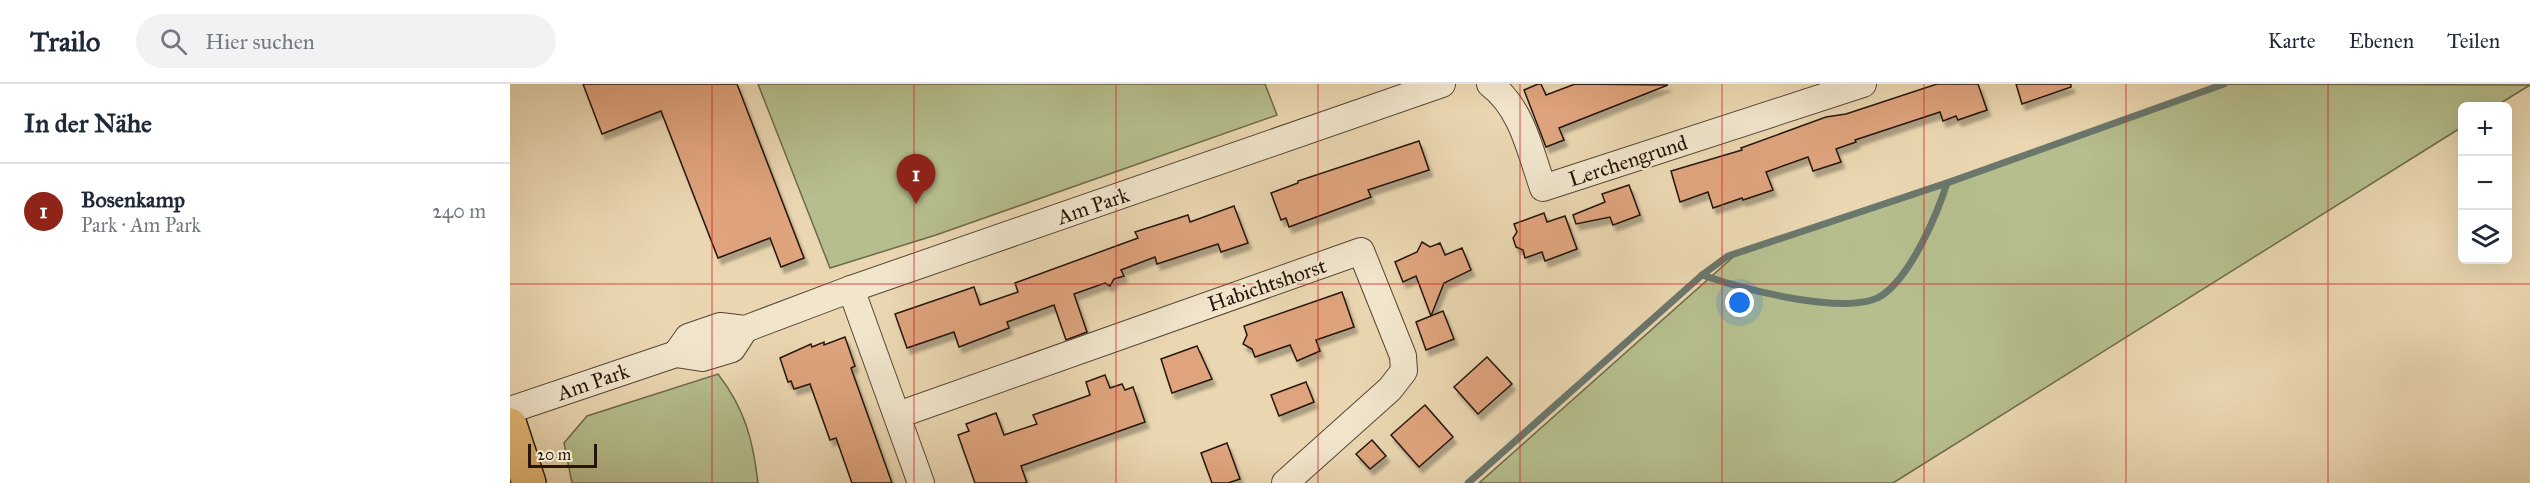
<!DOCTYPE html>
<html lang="de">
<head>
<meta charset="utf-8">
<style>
  :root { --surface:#fff; --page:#f2f2f3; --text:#1f2937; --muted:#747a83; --line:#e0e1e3; --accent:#8f2418 }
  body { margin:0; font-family:"IM FELL Great Primer",serif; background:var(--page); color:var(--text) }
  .controls { position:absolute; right:18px; top:18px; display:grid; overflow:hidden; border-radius:9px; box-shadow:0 6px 24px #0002 }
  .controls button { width:54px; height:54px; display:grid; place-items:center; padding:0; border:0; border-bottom:2px solid var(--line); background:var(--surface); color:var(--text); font:30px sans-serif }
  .scale { position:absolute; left:18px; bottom:15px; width:69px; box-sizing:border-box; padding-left:6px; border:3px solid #25150a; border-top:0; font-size:16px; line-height:21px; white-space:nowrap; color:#25150a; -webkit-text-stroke:4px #f1e5cc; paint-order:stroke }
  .you { position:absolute; left:1230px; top:219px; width:21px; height:21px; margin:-15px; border:4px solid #fff; border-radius:50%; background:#1a73e8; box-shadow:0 0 0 9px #1a73e833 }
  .badge { display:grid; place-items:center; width:39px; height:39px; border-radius:50%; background:var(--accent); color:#fff; font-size:20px; font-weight:700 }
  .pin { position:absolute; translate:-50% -50px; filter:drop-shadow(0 2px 3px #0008) }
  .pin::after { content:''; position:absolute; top:32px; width:21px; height:18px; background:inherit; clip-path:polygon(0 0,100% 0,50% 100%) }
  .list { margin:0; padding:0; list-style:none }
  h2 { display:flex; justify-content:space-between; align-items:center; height:78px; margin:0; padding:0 24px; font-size:26px }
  h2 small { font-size:20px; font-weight:400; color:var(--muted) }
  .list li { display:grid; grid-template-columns:39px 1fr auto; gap:18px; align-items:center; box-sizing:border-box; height:96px; padding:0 24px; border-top:2px solid var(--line) }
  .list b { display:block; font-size:22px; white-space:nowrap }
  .list p { margin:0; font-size:20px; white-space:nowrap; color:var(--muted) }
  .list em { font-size:20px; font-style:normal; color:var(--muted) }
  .icon { flex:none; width:33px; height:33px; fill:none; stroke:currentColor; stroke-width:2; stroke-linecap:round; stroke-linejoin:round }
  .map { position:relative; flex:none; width:2020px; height:399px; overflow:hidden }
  header { display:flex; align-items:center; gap:36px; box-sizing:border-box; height:84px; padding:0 30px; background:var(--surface); border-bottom:2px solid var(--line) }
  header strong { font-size:28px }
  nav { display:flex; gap:33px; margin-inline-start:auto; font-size:21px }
  .search { width:420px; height:54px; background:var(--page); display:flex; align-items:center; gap:15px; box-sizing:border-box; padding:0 21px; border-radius:33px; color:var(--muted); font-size:22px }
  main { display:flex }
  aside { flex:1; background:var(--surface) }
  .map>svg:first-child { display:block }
</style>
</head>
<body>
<header>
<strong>Trailo</strong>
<div class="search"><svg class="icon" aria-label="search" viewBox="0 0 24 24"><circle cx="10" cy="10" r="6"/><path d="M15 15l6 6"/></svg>Hier suchen</div>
<nav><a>Karte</a><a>Ebenen</a><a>Teilen</a></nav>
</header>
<main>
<aside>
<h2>In der Nähe<small></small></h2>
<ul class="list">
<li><span class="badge">1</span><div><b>Bosenkamp</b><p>Park · Am Park</p></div><em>240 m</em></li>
</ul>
</aside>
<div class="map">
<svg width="2020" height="399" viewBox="0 0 2020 399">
  <defs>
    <filter id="shadow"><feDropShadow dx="3.5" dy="6" stdDeviation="1.5" flood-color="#0004"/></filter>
  </defs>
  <rect width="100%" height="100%" fill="#ead7b1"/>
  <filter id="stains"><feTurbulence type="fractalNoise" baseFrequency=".00333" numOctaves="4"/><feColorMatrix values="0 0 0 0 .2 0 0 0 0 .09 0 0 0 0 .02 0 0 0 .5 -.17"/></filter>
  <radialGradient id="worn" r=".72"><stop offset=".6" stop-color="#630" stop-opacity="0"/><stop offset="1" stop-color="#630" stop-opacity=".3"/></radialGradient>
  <!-- green -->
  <g fill="#b6be8d" stroke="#6e6a4c" stroke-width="1.5">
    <path d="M248,0H755L767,31L426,151L320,184Z"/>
    <path d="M1710,0L2020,1L1986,22H1952V43L1383,399H969L1231,166L1627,32Z"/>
    <path d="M208,290C235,325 243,356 248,399H62L54,359L77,332Z"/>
  </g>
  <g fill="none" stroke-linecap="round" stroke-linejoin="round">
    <!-- stream -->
    <g stroke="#6a776c" stroke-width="7">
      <path d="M1192,191C1230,204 1341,235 1374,210C1402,189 1427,131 1437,99"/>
      <path d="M958,399L1192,191L1218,172L1437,99L1714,0"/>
    </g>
  </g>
  <!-- building -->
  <g fill="#dfa47e" stroke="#25150a" stroke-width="1.5" filter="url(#shadow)">
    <path d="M73,0H227L294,174L271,183L260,154L208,174L151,27L92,50Z"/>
    <path d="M1028,0H1031L1036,11L1065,0L1158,1L1049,44L1054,56L1036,63L1014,6Z"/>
    <path d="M1427,0H1468L1477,26L1448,36L1446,32L1433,37L1430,28L1345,56L1346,58L1326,65L1331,78L1303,87L1298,73L1256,88L1263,106L1233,116L1232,114L1203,124L1198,108L1170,118L1161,87L1232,66L1231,64L1316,33L1336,30Z"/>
    <path d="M1506,0H1561V3L1512,20Z"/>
    <path d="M909,57L919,86L858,106L861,113L779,143L776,134L771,136L761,109L788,99V97Z"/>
    <path d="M1119,101L1130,131L1103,141L1100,133L1066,140L1063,131L1095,118L1092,110Z"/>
    <path d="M724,122L738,159L711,168L708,160L647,180L645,173L611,186L614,192L604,195L600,202L595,199L564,210L577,248L556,256L544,221L497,238L499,244L449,263L444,248L397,264L385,230L464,203L470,221L508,208L505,199L628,154L625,148L678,131L680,138Z"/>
    <path d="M1034,129L1037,138L1055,132L1067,165L1035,177L1032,168L1015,174L1013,166L1006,163L1003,154L1007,148L1004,140Z"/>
    <path d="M912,158L920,163L930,159L935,171L952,164L961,186L934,199L921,232L906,192L893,198L885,178L907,168Z"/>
    <path d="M832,208L844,243L806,256L810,267L787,277L780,261L745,273L742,265L733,260L737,251L734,242Z"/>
    <path d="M933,227L944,255L916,266L906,238Z"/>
    <path d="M335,253L345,282L341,284L382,399H342L326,354L320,356L300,300L284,305L281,297L278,298L270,274L301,260L302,263L314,258V261Z"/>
    <path d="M687,262L702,295L662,309L651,275Z"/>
    <path d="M977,273L1002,300L968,330L944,303Z"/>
    <path d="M595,291L600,304L612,300L615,306L623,303L635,338L511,382L517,399H465L448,351L459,347L456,340L486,329L494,351L527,340L523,331L580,311L576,298Z"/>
    <path d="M796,298L804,318L769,332L761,311Z"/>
    <path d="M915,321L943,353L909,383L881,351Z"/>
    <path d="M862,356L876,372L860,385L846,370Z"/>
    <path d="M717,359L730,395L718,399H702L691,369Z"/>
  </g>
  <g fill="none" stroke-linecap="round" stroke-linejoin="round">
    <!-- minor casing -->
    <g stroke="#564634" stroke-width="28">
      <g id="minor">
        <path d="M980,0C1012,24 1020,67 1033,104L1353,0"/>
        <path d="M341,205L411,399"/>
        <path d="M166,270L178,253L210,242L235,245L341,205L932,0"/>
        <path d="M0,326L166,270L192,274L222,265L235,245"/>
        <path d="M388,331L851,167L893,272L894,287L880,305L775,399"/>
      </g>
    </g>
    <!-- primary casing -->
    <g stroke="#25150a" stroke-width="36">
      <path id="primary" d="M0,341L19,399"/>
    </g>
    <!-- minor -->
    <use href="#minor" stroke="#f1e5cc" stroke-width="26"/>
    <!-- primary -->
    <use href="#primary" stroke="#e5bc78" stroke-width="33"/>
  </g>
  <!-- grid -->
  <path fill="none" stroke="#d62828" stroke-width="1.5" stroke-opacity="0.55" d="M202,0V399M404,0V399M606,0V399M808,0V399M1010,0V399M1212,0V399M1414,0V399M1616,0V399M1818,0V399M0,200H2020"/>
  <g text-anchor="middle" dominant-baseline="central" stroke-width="4.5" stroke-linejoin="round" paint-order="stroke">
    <!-- street labels -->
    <g font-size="21" fill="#25150a" stroke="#f1e5cc">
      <text transform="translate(1118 77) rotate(-18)">Lerchengrund</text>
      <text transform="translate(583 122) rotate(-19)">Am Park</text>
      <text transform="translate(757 201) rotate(-19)">Habichtshorst</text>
      <text transform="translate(83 298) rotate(-19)">Am Park</text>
    </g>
  </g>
  <rect width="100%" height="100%" filter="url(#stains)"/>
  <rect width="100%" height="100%" fill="url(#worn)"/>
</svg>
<div class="controls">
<button>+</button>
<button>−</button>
<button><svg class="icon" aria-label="layers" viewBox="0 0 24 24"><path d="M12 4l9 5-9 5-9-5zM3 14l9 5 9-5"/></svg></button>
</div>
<div class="scale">20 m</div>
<div class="you"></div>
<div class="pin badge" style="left:406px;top:120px">1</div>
</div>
</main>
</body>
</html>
